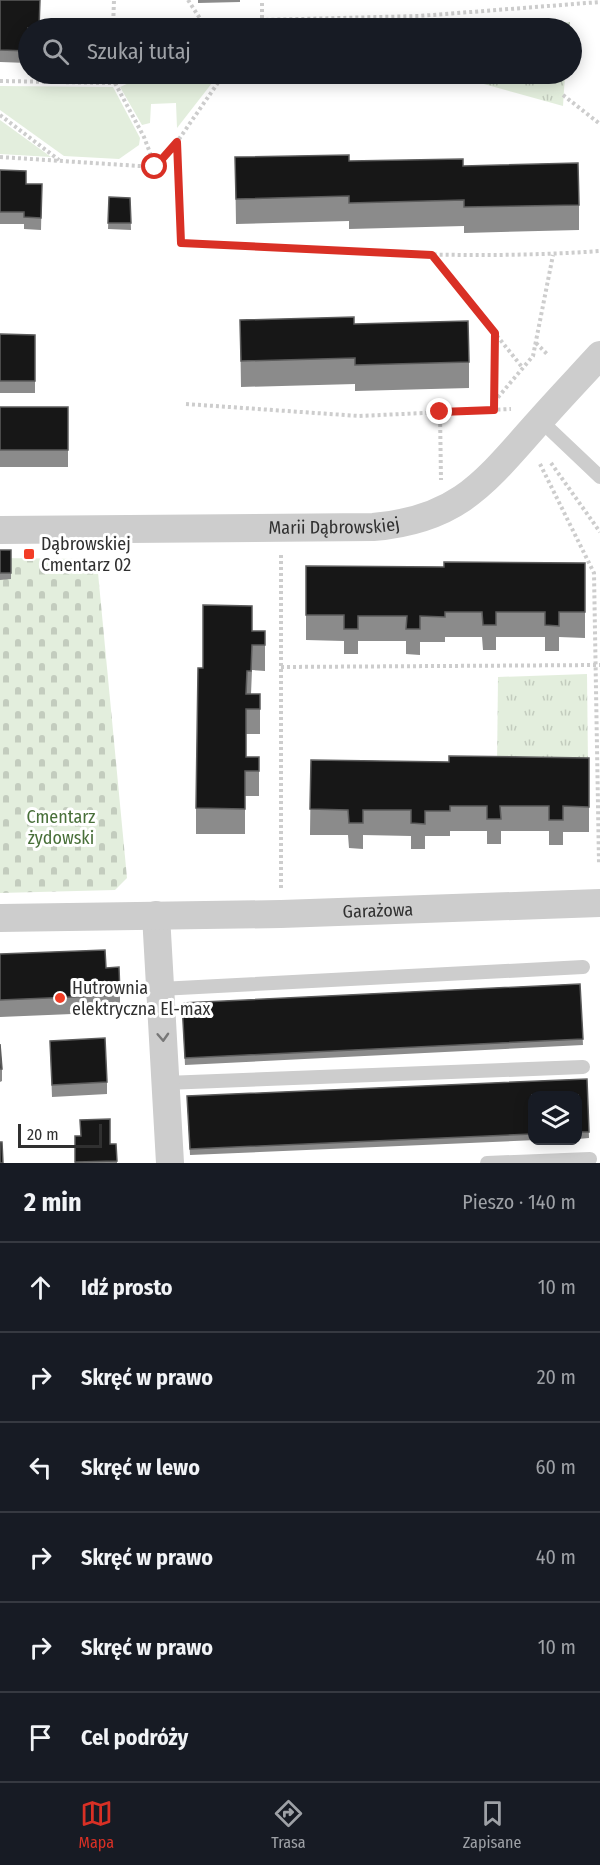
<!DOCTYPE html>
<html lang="pl">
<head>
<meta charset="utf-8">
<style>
  :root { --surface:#171b24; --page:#242831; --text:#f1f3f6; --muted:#9ea1a6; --line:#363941; --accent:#d93025 }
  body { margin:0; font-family:"Fira Sans Condensed",sans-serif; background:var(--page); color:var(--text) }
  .controls { position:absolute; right:18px; bottom:18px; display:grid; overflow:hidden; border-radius:12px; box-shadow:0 3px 15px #0003 }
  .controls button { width:54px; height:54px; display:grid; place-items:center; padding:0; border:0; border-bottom:2px solid var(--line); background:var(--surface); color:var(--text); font:30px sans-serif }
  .scale { position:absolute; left:18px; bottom:15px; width:84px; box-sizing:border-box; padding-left:6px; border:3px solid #303030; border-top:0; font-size:16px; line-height:21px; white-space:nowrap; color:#303030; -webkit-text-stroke:4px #fff; paint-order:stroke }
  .stop { position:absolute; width:18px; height:18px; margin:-14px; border:4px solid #d93025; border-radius:50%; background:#fff }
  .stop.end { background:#d93025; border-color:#fff; box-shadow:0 2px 6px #0008 }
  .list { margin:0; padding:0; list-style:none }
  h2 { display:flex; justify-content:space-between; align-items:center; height:78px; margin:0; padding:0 24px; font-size:26px }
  h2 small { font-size:20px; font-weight:400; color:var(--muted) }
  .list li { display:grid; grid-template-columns:39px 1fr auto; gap:18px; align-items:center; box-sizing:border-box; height:90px; padding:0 24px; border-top:2px solid var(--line) }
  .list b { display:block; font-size:22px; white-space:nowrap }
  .list em { font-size:20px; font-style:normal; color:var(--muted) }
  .icon { flex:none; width:33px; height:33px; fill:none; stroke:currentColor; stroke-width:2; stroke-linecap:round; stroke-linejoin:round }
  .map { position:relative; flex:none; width:600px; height:1163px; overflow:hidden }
  .search { position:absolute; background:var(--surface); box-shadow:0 3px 15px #0003; left:18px; right:18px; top:18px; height:66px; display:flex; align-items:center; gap:15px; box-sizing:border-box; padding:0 21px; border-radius:33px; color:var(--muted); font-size:22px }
  .sheet { height:618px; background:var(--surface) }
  nav { display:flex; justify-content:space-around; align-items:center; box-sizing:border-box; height:84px; border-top:2px solid var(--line); background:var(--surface); font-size:16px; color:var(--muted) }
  nav a { display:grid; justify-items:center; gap:3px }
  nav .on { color:var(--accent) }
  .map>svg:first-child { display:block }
</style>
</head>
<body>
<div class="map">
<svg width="600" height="1163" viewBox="0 0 600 1163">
  <defs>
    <pattern id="cemetery-stones" width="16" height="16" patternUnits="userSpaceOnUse" patternTransform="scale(1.5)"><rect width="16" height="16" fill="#e3eedd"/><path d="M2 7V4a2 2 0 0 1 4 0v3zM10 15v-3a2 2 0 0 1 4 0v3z" fill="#c3ccbe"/></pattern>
    <pattern id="park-tufts" width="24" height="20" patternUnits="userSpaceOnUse" patternTransform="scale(1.5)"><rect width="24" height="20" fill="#e3eedd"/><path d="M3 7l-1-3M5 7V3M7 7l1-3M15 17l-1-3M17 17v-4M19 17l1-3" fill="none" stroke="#c3ccbe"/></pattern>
  </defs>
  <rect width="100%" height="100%" fill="#fff"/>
  <!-- grass -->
  <g fill="#e3eedd">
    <path d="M149,74H219L177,128L176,103L151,104L150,123L142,125L120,87Z"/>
    <path d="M0,86L113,87L140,138L139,145L119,159L64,156L0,110Z"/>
    <path d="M0,120L51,157L0,154Z"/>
  </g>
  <!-- cemetery -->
  <path fill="url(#cemetery-stones)" d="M0,558L86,559L98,573L127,878L115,890L0,893Z"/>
  <!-- park -->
  <g fill="url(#park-tufts)">
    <path d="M570,22V28H481Z"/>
    <path d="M473,74H565L563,106L473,81Z"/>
    <path d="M587,674L588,766L497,768L498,677Z"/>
  </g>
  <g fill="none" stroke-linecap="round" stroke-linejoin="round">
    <!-- path -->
    <g stroke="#cdcdcd" stroke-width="4" stroke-dasharray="3 3" stroke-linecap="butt">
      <path d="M188,0L201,20H258"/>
      <path d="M113,28L114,0"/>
      <path d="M243,28L262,20L419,16L600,2"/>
      <path d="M256,28L262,20V0"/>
      <path d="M0,81L113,83L138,74"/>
      <path d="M113,83V74"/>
      <path d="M115,83L144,137L155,166"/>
      <path d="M563,95L600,124"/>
      <path d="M0,115L59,160"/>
      <path d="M177,142L181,243C320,250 460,261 600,251"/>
      <path d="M0,157L155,167L177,142L224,74"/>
      <path d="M433,256L522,367"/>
      <path d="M536,343L548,355"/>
      <path d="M494,402L533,356L553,255"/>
      <path d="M186,404L359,416L511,409"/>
      <path d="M494,409L495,333"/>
      <path d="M440,412L441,480"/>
      <path d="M551,463L600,532"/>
      <path d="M540,464L594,573L599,863"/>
      <path d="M281,667L600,665"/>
      <path d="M281,888V554"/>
    </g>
    <!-- service -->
    <g stroke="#cdcdcd" stroke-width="14">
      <path d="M540,420L600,477"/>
      <path d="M160,989L583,967"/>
      <path d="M165,1083L583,1067"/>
      <path d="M487,1163L590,1159"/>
    </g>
    <!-- minor -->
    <g stroke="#cdcdcd" stroke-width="28">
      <path id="s1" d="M0,530L373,527C456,520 483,485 535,426C556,402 578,379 600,355"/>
      <path d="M156,915L170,1163"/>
      <path id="s2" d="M0,918L281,914L600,903"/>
    </g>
  </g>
  <!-- wall -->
  <g fill="#8b8b8b">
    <path d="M0,0L28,28V63L0,62Z"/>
    <path d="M198,0H240V2L198,3Z"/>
    <path d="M235,157L463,166L579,205V230L464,233V226L349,229V221L236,224Z"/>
    <path d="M0,170L26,184H42L41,230L24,229V224H0Z"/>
    <path d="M109,197L130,198L131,230L108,229Z"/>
    <path d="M240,320L354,324L469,362V388L355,391V384L241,387Z"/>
    <path d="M0,334L35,335V393H0Z"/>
    <rect x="0" y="407" width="68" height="60"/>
    <path d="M0,550H11V579L0,580Z"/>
    <path d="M585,563V638L559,637V651H545V637H496V650H483L482,637H445V642H420V655L406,654V641H358V654H344V641L306,640V566L444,567Z"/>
    <path d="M252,631H265V671L252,670L251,694H260V734H246V757H259V796H245V834H196V808L203,668Z"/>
    <path d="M589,758V832H563V845H549V831H501V844H487V831H450V836H425V849H411V836L363,835V849L349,848L348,835H310L311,760L449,762Z"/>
    <path d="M0,954L106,968L120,995V1012L0,1017Z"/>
    <path d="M580,984L583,1045L185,1065L182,1003Z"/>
    <path d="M50,1041L107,1082V1094L52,1097Z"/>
    <path d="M0,1044L2,1069V1081L0,1082Z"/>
    <path d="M587,1079L589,1138L578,1139V1095H532V1140H536L190,1155L187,1096Z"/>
    <path d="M80,1120L110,1144H116L117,1163H75V1136H81Z"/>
  </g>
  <!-- building -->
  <g fill="#171717" stroke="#5d5d5d" stroke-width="1.5">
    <path d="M0,0H40L39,28H28V51L0,50Z"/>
    <path d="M349,155V161L463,159V166L578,163L579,205L464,207V200L349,203V196L236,199L235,157Z"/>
    <path d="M0,170L26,171V184H42L41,218L24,217V212H0Z"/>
    <path d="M109,197L130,198L131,223H108Z"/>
    <path d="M354,317V324L468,321L469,362L355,365V358L241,361L240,320Z"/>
    <path d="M0,334L35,335V381H0Z"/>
    <rect x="0" y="407" width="68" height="43"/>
    <rect x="0" y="550" width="11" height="23"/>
    <path d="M444,562L585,563V612H559V626L545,625V612H496V625H483L482,612H445V617L420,616V629H406L407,616H358V629H344V615H306V566L444,567Z"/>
    <path d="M203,605L252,606V631H265V645H252L251,671H247L246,694H260V709H246V757H259V771H245V809L196,808L198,668H203Z"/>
    <path d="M449,756L589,758V807L563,806V820H549V806H500L501,819H487V806H450V811H425V824L411,823V810H363V823H349L348,810L310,809L311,760L449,762Z"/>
    <path d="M105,950L106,968L119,967L120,995L0,1000V954Z"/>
    <path d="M580,984L583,1039L185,1058L182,1003Z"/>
    <path d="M105,1038L107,1082L52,1085L50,1041Z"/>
    <path d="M0,1044L2,1069H0Z"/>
    <path d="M587,1079L589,1132H578V1095H532V1134L190,1149L187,1096Z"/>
    <path d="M110,1119V1144H116L117,1161L75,1162V1136H81L80,1120Z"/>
    <path d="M0,1142H2L3,1163H0Z"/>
  </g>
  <!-- one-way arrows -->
  <defs><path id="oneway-chevron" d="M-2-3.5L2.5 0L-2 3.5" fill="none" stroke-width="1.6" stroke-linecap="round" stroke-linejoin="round" transform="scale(1.5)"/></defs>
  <use stroke="#777" href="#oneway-chevron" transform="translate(163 1037) rotate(87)"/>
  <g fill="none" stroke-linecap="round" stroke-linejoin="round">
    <!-- route -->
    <path stroke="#d93025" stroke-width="8" d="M155,167L177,142L181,243L432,255L495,333L494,410L440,412"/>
  </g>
  <!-- markers -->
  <g fill="#f23d26" stroke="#fff" stroke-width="2">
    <rect x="23" y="548" width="12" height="12" rx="3"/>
    <circle cx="60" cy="998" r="6"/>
  </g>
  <g text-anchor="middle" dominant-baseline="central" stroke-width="6" stroke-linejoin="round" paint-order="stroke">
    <!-- street labels -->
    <g font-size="18" fill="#303030" stroke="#fff">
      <text stroke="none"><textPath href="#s1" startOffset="334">Marii Dąbrowskiej</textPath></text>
      <text stroke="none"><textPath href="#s2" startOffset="378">Garażowa</textPath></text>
    </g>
    <!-- poi labels -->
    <g font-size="18" fill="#303030" stroke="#fff" text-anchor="start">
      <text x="41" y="544">Dąbrowskiej<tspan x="41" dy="21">Cmentarz 02</tspan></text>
      <text x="72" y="988">Hutrownia<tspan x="72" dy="21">elektryczna El-max</tspan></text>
    </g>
    <!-- park labels -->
    <g font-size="18" fill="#486f39" stroke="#fff">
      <text x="61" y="817">Cmentarz<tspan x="61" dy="21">żydowski</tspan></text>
    </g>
  </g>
</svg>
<div class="controls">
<button><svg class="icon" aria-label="layers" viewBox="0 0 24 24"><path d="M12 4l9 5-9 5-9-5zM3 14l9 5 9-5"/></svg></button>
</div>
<div class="scale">20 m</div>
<div class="stop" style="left:155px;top:167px"></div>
<div class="stop end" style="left:440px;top:412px"></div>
<div class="search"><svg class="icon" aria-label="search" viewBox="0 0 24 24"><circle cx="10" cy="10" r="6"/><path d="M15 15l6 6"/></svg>Szukaj tutaj</div>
</div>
<section class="sheet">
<h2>2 min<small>Pieszo · 140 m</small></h2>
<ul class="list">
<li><svg class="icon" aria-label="ahead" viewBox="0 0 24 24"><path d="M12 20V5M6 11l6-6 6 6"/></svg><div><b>Idź prosto</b></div><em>10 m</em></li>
<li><svg class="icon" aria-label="right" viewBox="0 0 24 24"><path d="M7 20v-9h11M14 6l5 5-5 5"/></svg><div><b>Skręć w prawo</b></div><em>20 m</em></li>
<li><svg class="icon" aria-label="left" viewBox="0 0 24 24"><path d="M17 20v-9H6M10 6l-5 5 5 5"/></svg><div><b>Skręć w lewo</b></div><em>60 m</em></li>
<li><svg class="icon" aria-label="right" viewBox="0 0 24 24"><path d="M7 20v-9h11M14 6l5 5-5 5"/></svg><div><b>Skręć w prawo</b></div><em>40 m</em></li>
<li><svg class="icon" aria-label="right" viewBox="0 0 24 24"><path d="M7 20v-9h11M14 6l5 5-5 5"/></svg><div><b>Skręć w prawo</b></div><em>10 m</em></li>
<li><svg class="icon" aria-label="arrive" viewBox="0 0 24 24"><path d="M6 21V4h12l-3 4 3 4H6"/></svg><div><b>Cel podróży</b></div></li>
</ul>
</section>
<nav>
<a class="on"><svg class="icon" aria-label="map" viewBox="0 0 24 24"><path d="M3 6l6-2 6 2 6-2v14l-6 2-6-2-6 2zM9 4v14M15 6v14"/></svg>Mapa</a>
<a><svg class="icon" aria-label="directions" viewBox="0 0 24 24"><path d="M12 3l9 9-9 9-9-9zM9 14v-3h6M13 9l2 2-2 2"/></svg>Trasa</a>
<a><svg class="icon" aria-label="saved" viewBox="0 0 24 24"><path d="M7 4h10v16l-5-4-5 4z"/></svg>Zapisane</a>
</nav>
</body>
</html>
